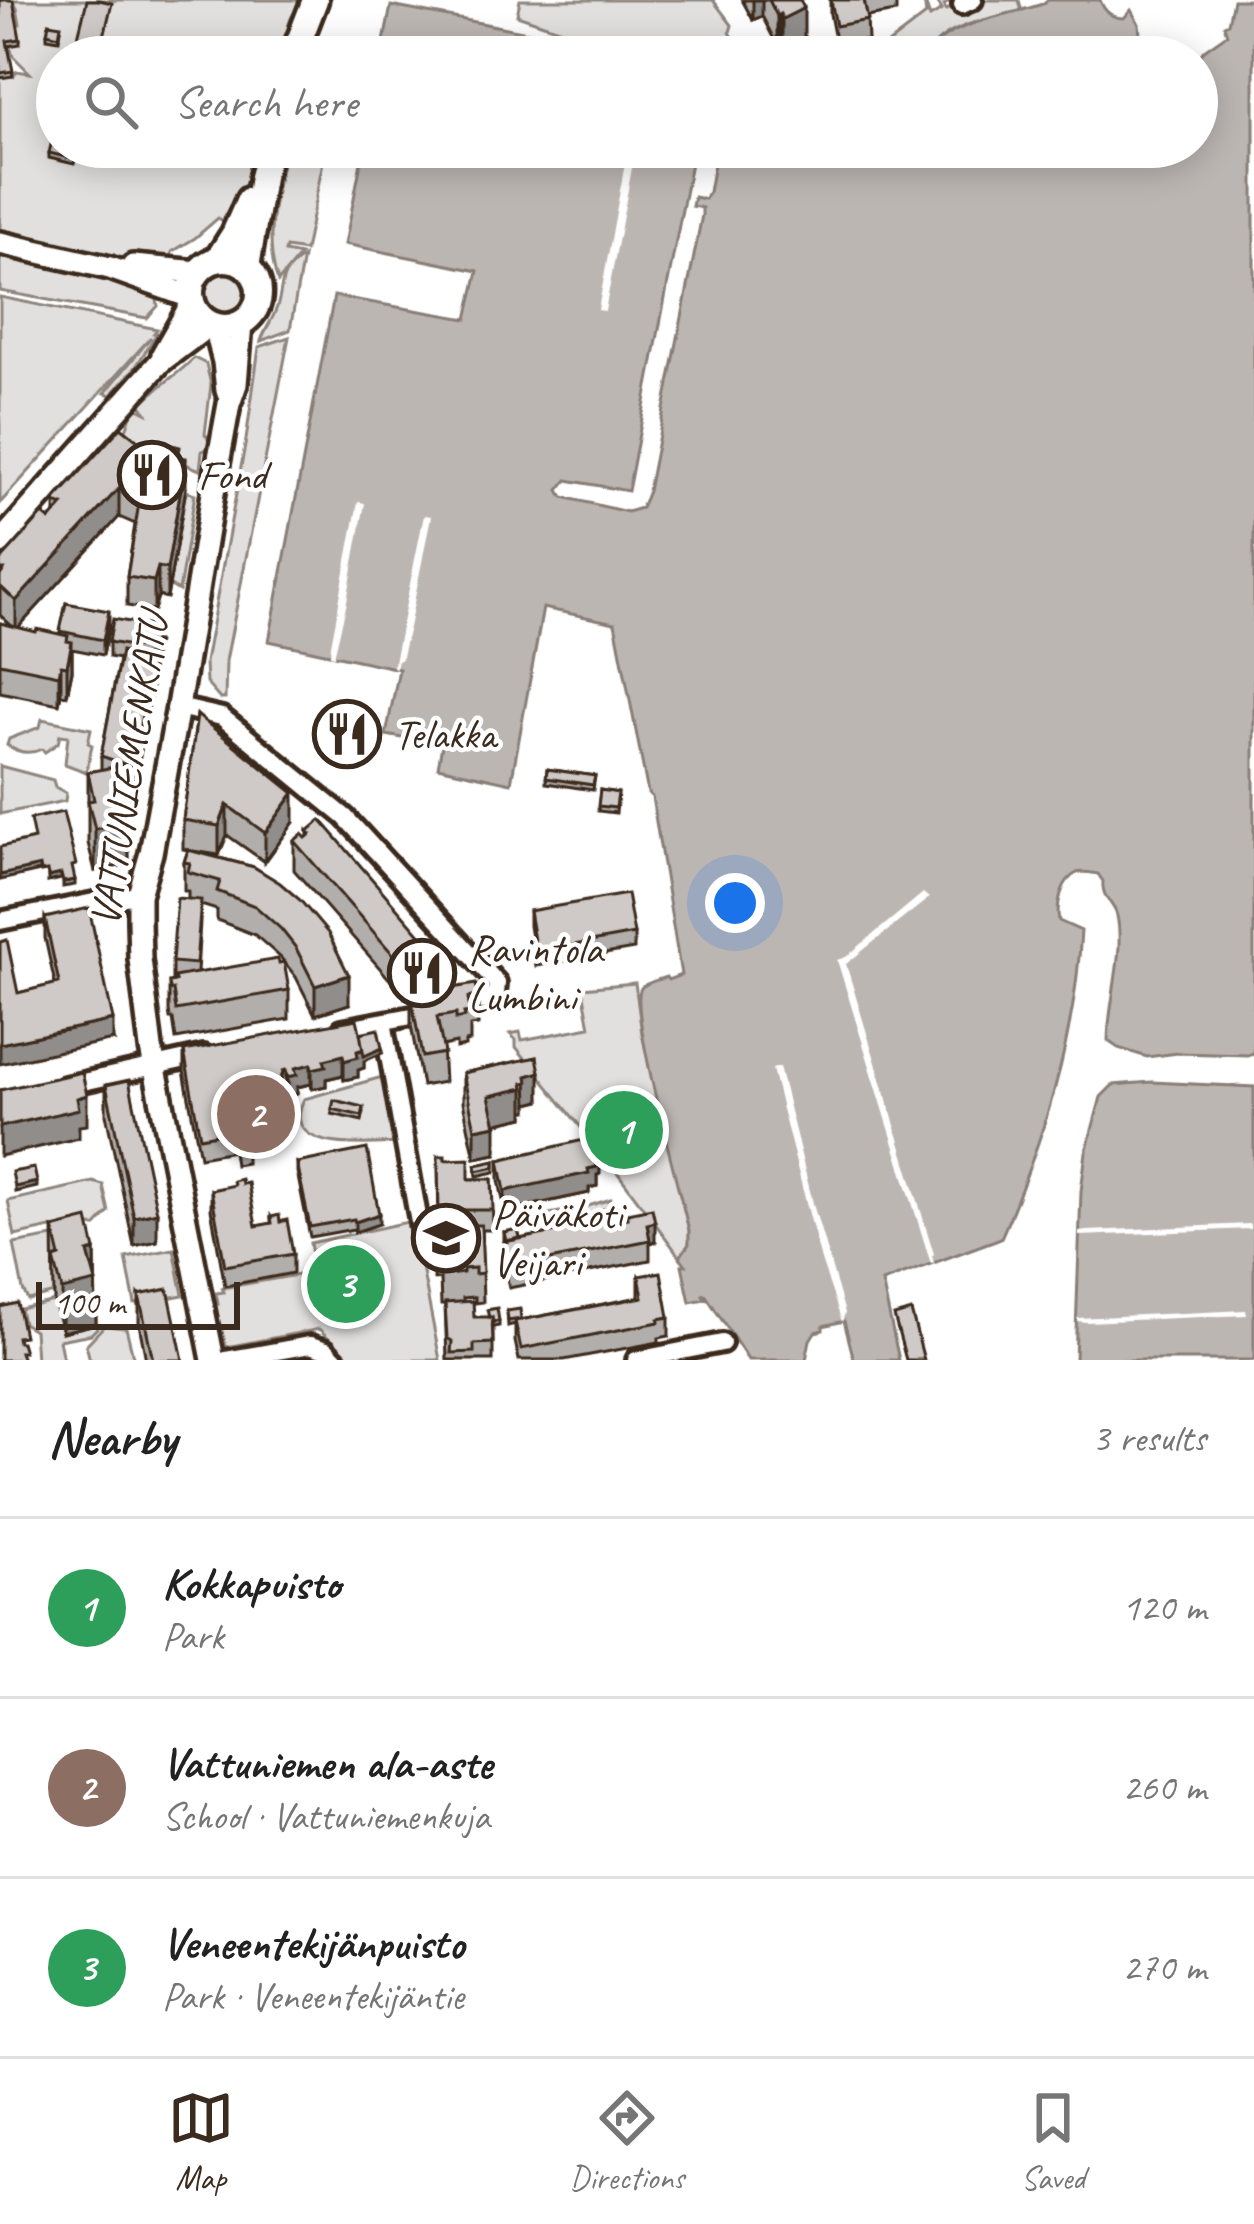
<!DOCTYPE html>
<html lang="en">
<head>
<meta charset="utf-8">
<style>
  :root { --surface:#fff; --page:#f6f6f6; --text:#222; --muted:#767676; --line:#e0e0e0; --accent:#3b2a1e }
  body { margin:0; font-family:Caveat,sans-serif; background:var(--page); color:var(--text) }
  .scale { position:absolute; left:36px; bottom:30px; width:204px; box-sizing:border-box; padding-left:12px; border:6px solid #3b2a1e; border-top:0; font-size:33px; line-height:42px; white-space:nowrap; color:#3b2a1e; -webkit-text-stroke:9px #fff; paint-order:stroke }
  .you { position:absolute; left:735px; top:903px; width:42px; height:42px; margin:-30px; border:9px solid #fff; border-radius:50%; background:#1a73e8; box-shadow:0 0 0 18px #1a73e833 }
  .badge { display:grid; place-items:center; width:78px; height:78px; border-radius:50%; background:var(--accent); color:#fff; font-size:39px; font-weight:700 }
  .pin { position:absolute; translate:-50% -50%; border:6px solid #fff; box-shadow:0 3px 12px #0006 }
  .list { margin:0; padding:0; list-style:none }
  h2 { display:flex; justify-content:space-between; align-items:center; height:156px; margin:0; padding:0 48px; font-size:51px }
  h2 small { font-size:39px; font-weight:400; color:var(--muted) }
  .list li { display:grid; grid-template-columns:78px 1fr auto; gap:36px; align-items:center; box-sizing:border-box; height:180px; padding:0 48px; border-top:3px solid var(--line) }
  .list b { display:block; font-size:45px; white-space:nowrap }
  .list p { margin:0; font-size:39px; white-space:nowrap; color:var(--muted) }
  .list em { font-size:39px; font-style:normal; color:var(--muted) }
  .icon { flex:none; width:66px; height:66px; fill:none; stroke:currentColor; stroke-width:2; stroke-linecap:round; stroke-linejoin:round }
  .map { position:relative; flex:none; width:1254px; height:1360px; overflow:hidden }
  .search { position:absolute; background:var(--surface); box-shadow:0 6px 30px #0003; left:36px; right:36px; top:36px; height:132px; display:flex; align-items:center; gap:30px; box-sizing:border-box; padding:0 42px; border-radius:66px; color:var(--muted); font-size:45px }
  .sheet { height:696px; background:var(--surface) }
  nav { display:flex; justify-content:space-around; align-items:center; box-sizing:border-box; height:168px; border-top:3px solid var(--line); background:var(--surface); font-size:33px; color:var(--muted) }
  nav a { display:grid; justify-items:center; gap:6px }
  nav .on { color:var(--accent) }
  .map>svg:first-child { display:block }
</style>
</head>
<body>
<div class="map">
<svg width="1254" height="1360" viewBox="0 0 1254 1360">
  <rect width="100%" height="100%" fill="#fff"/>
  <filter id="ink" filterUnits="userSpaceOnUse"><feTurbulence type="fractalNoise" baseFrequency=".00833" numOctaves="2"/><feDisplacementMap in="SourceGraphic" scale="24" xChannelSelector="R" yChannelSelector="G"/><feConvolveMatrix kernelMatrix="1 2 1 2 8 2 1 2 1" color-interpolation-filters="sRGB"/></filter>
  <g filter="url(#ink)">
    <!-- green -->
    <g fill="#e2e0de" stroke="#8e857e" stroke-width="3">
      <path d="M11,0H299L301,7C292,12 286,25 289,36L278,57H57V147H256L243,201L229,224L218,218L195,238L172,252L170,263L156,273L0,243V77L13,76L17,71L30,73L13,56L7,37L14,26L20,24L17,7Z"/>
      <path d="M520,0H713L732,25L730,32L744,57L684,55L570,33L517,15Z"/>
      <path d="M924,0L930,17L942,10L936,0H952L944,5L946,10L973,0H1019L1022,12C991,17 941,26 926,57H871L926,15Z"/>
      <path d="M286,147H326L305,251L286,248L285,252L300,255L278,282C263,239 275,192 286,147Z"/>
      <path d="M0,256L129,281L156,294L158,306L147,318L0,291Z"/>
      <path d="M303,257L290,330L261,341C264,331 271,322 275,312C286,287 274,277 303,257Z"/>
      <circle cx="225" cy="292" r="25"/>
      <path d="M0,297L142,326L157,329L154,333H157L135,368L111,395L105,393L151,337L0,503Z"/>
      <path d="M289,337L226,661L225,699H220L206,683L205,662L246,440L259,347Z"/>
      <path d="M194,358L206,364L211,385L205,434L211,442L208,449L202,451L200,470L121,438C130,428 127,418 136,407L146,412L141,404C158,386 180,373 194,358Z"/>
      <path d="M186,491L195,494L179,591L169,585Z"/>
      <path d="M42,719L91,729L88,743L92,745L86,772L65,764L68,736L60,735L58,743L45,752L42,749C29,755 18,753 7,745L9,739L40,727Z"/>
      <path d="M0,766L53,780L55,787L66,793L65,801L0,814Z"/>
      <path d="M635,983L642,1034L689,1230V1244L680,1257L617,1172L516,1047V1040L510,1034L520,1032L522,1040L590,1027L584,995L581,993L583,988Z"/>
      <path d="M386,1076L398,1143C369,1144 278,1154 304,1099Z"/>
      <path d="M93,1182L103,1185L109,1212L96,1226L51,1228L15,1236L8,1201Z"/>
      <path d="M611,1199L613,1206L603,1209L605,1214L597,1216L599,1228L550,1236V1232L587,1219L519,1230L516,1220L582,1208Z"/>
      <path d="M412,1221L408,1226L412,1247H418L440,1360H344L343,1351L319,1329L226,1347L221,1326L214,1325L210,1303L218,1304L216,1293L224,1292L222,1288L315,1272L310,1243Z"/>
      <path d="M70,1234L58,1292L28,1300L23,1290L14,1244Z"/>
      <path d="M174,1249L183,1295L135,1304L126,1258Z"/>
      <path d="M54,1301L62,1331L96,1324L97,1328L91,1334L59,1340L63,1360H36L34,1330L23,1323L20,1309Z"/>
      <path d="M104,1326L126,1328L134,1360H90L86,1345Z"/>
    </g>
    <!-- water -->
    <g fill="#bcb6b3" stroke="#887e77" stroke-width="3">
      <path d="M1047,0H1100C1104,11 1112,18 1124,18L1131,10L1139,24L1140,35L1164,57H926C942,22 1011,16 1045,3Z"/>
      <path d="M1233,0H1254V1053L1248,1055L1178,1053L1147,1057L1118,1048L1108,1041C1108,1004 1125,953 1117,916C1115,906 1107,901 1104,892C1100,874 1108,889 1098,874C1092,873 1083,871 1077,873C1061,880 1056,906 1059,921L1081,931C1075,1039 1044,1139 1001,1238L882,1282L899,1360H854L844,1321L823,1326V1330L815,1332L810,1340L806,1360H748L705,1294L703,1295L705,1299L690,1302L682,1265H686L680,1257L689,1244V1230C681,1196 628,1008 641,988C646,982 659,980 666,977L668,980L681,975L652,797L648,793L615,623L543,608L511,783L438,767L442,745L386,735L399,669L269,641L334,296L467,319L478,271L345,244L364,147H694L628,491L567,480L559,490L563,497L627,512L641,508L648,491L702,215V208L692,206L694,197L704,199L709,192L717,147H1197V60L1204,50L1227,34L1224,25L1228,23Z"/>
      <path d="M391,6L659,57H381Z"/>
      <path d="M1152,1082L1254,1087V1360H1075L1081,1191L1086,1152L1101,1097L1113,1085Z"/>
    </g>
    <!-- pier -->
    <g fill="#fff">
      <path d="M628,147H636L605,311L598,310Z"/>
      <path d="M358,502L365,503L346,606L334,656L330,655L331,645Z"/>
      <path d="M424,515L431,516L410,623L401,660H398L396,668L393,667Z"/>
      <path d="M923,893L929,898L846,964L934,1254L932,1256L934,1263L931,1264L837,960L846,957Z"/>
      <path d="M779,1067L815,1211L845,1313L842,1322L821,1260L783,1113L772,1069Z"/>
      <path d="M1250,1224V1229L1079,1236V1232L1087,1231Z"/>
      <path d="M1246,1310L1247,1315L1086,1322L1077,1321V1318Z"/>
    </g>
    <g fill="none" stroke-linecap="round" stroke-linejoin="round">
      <!-- minor casing -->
      <g stroke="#3b2a1e" stroke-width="26">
        <g id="minor">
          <path d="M962,5L973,0"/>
          <path d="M178,707L222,717L345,817L497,983L496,993L487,1000L459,1007"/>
          <path d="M0,921L109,899L139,895"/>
          <path d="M383,1022L422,1239"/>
          <path d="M342,1029L428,1013"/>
          <path d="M65,1086L204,1055"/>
          <path d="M226,1360L310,1345L326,1350L336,1360"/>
          <path d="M636,1360L722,1343"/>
        </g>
      </g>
      <!-- tertiary casing -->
      <g stroke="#3b2a1e" stroke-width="30">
        <g id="tertiary">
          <path d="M0,243L110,268L191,297"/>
          <path d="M133,266L198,272"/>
          <path d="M215,326L224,362L227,391"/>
          <path d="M163,354L192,303"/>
          <path d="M0,543L161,361L210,324"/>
          <path d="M213,1360L151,1048L140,959L139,920V895L151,853L178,707L217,469L229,404L236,384L241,323"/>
        </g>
      </g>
      <!-- secondary casing -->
      <g stroke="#3b2a1e" stroke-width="33">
        <g id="secondary">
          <path d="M293,57L315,0"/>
          <circle cx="225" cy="293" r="34"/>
          <path d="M218,259L234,234L249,200"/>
          <path d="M247,267L262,177L270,147"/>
        </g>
      </g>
      <!-- minor -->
      <use href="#minor" stroke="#fff" stroke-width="16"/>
      <!-- tertiary -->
      <use href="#tertiary" stroke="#fff" stroke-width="21"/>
      <!-- secondary -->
      <use href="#secondary" stroke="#fff" stroke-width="24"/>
    </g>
    <!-- wall -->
    <g fill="#b2aeab" stroke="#3b2a1e" stroke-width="3">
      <path d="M0,0L20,39V44L8,46L13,76L0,78Z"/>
      <path d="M742,0H800L804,37L782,48L780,43L777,45L762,16L753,20Z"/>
      <path d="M830,0H896V12L867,17L868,40L836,45L830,14Z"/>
      <path d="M61,30L59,40L47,38V33Z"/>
      <path d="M78,147L74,164L49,158V153Z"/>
      <path d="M142,446L180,458L186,488L167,598L158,596L154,610L127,606V577L135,524L119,517L18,628L36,632L60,634L66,603L109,626L103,655L72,649V671L67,695L61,694L59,704L0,692V623L12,626L0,615V561L55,514V500Z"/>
      <path d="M109,642H157L152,665V686L133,796L128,794L129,864L95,871L88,843V772L101,770V756L119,659L109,657Z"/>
      <path d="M197,715L294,822L265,862L227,835L219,855L193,851L254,867L349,1004L315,1015L296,977L281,958L255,935L217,920V910L201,905L197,973L289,990V1019L176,1039L173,1019H170L169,1011V982L172,981V962L188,899V891H184V862L188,850L183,849V820Z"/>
      <path d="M371,722L369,754L323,744V740Z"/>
      <path d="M547,769L595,776L593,790L546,783Z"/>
      <path d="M600,790L618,793L616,813L598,811Z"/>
      <path d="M308,831L430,975L405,997L294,870V841L306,838L308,836Z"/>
      <path d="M529,911L634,934V949L536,966L529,926Z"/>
      <path d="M45,918L113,1040L18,993L55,984L45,938Z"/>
      <path d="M411,995H478V1025L470,1026V1041L465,1042V1046L456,1048V1043L442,1046L444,1082L422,1086L411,1025Z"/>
      <path d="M360,1033L382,1053L364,1061V1068L358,1070V1077L344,1080L343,1075L326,1079V1086L312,1089L311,1084L297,1087V1094L288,1097L286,1090L283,1091L276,1119V1143L246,1148V1163L235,1165L233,1151L200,1157L184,1071V1051Z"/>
      <path d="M537,1057L540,1101L528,1104V1111H524V1117L495,1124L496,1154L475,1158L463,1102V1073Z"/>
      <path d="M106,1085L157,1241L134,1246L106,1114Z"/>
      <path d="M332,1109L364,1112L362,1121L332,1114Z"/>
      <path d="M438,1156L445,1160L469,1179H492L493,1230H481L483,1302L475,1303V1297L463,1298V1302L474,1317L499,1321V1326L493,1327V1360H447L445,1305H441L440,1279H434V1242H439Z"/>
      <path d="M499,1160L600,1174L597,1175V1186L589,1188V1193L505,1211L499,1180Z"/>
      <path d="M495,1161V1172L477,1176L476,1170Z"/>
      <path d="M297,1163L379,1224L355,1232L354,1229L310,1237L297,1172Z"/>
      <path d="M211,1190L256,1226L271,1224V1217L293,1254V1273L225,1286L211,1209Z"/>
      <path d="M627,1218L655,1242L650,1243V1260L509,1288L504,1262V1232L520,1239Z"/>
      <path d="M53,1228L95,1250L96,1324L62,1332L54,1301Z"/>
      <path d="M639,1276L669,1317V1336L659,1338V1342L564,1360H519L515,1341V1324L508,1326L507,1311L521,1320L639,1297Z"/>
      <path d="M139,1295L183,1360H146L139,1324Z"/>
    </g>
    <!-- shaded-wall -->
    <g fill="#918d8b" stroke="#3b2a1e" stroke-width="3">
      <path d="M753,0H762V16L753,20Z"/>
      <path d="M804,8V37L782,48V19Z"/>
      <path d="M780,14V43L777,45V16Z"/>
      <path d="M186,458V488L167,598V569Z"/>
      <path d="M119,488V517L16,630V601Z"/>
      <path d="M158,567V596L154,610V581Z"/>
      <path d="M109,611V626L103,655V640Z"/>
      <path d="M67,641L68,663L72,642V671L67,695Z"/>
      <path d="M152,657V686L133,796V767Z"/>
      <path d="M61,665V694L59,704V675Z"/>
      <path d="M128,788L129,864L95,871V829L122,789Z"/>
      <path d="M294,793V822L265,862V833Z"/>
      <path d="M227,805V835L219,855V826Z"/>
      <path d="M40,866V871L0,880V875Z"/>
      <path d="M61,874V879L48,882V877Z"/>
      <path d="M75,880V885L63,887V882Z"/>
      <path d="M430,946V975L405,997V968Z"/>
      <path d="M349,975V1004L315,1015V986Z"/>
      <path d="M113,1020V1040L0,1064V1044Z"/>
      <path d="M382,1048V1053L364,1061V1068L358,1070V1077L344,1080V1061L357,1051Z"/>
      <path d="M343,1055V1075L326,1079V1086L312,1089V1069L324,1060Z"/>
      <path d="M311,1064V1084L297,1087V1094L288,1097V1077L295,1068Z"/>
      <path d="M286,1070V1090L283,1091L275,1123L273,1109L283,1071Z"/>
      <path d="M540,1072V1101L528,1104L527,1076Z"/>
      <path d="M524,1088V1117L489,1125V1096Z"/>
      <path d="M87,1095V1125L79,1126V1138L0,1156V1127Z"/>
      <path d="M496,1125V1154L475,1158V1129Z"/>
      <path d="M600,1155V1174L597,1175V1186L589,1188V1193L505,1211V1191L588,1169L595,1156Z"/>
      <path d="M37,1182V1187L15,1192V1187Z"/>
      <path d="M157,1212V1241L134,1246V1217Z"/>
      <path d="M379,1214V1224L355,1232V1222Z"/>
      <path d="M655,1222V1242L650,1243L647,1224Z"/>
      <path d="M95,1250L96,1324L62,1332V1290L88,1252Z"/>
    </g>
    <!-- building -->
    <g fill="#cfcac7" stroke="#3b2a1e" stroke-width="3">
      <path d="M0,0H13L20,39L7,41L13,71L0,73Z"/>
      <path d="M87,0H99L112,3L99,57H73Z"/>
      <path d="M769,0H800L804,8L782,19L780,14L777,16Z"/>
      <path d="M831,0H864L868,20L836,26Z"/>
      <path d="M49,23L61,25L59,36L47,33Z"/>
      <path d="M57,120V147H77L74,159L49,153Z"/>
      <path d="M121,427L142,443V446H147L152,442L176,446L180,447L178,457L186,458L167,569L158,567L154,581L127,577L140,497L119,488L16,601L0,586V576L4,570H0V561L43,514L50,520L63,505L57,504L55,500Z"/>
      <path d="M66,603L109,611L103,640L60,631Z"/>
      <path d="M113,619L157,627L152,650L109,642Z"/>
      <path d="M0,623L36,632L37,629L68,636L67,641L72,642L67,666L61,665L59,675L0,663Z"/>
      <path d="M121,651L152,657L133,767L101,756Z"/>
      <path d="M197,715L294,793L265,833L227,805L219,826L183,820Z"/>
      <path d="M337,715L371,722L369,749L323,740L328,716L337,718Z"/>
      <path d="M124,765L128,788L122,789L129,822L95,829L88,801L94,800L88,772Z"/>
      <path d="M547,769L595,776L593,785L546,778Z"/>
      <path d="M600,790L618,793L616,808L598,806Z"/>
      <path d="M63,812L76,865L72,866L75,880L63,882L61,874L48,877L47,871L41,872L40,866L0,875V847L34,839L30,819Z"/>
      <path d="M321,820L430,946L405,968L294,841L302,834L306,838L311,834L308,831Z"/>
      <path d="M188,850L254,867L280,883L300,900L328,933L349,975L315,986L296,948L281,929L255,906L217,891L220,881L188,872L190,863L184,862Z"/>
      <path d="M627,894L634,934L536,952L529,911Z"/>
      <path d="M177,898L201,900L196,964L172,962Z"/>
      <path d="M89,908L113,1020L0,1044V942L7,940L18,993L59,983L45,918Z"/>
      <path d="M278,959L279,963L284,962L289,990L176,1010L173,990H170L169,982L175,981L174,977Z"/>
      <path d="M476,984L478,995L468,998L470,1012L464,1013L465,1017L456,1019V1014L437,1017L444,1053L422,1057L411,995Z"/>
      <path d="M357,1019L364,1049L357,1051L358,1057L344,1061L343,1055L324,1060L326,1066L312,1069L311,1064L295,1068L297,1075L288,1077L286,1070L283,1071L273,1109L276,1123L244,1129L246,1143L235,1145L233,1131L200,1137L184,1051Z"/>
      <path d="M378,1029L382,1048L364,1056L360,1033Z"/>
      <path d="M537,1057L540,1072L527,1076L528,1082L523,1083L524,1088L489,1096L496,1125L475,1129L463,1073Z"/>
      <path d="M82,1072L87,1095L77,1098L79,1109L0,1127V1090Z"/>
      <path d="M129,1080L157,1212L134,1217L106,1085Z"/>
      <path d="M334,1100L364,1107L362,1116L332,1109Z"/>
      <path d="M596,1137L600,1155L595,1156L597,1167L588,1169L589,1173L505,1191L499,1160Z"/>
      <path d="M367,1149L379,1214L355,1222L354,1219L310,1227L297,1163Z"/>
      <path d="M438,1156H445V1160L469,1159V1179H492L493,1210H449V1216H439Z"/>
      <path d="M495,1161V1167L477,1171L476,1165Z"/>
      <path d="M34,1168L37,1182L15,1187L12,1172Z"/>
      <path d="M241,1179L242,1184L248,1183L256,1226L272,1223L271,1217L279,1215L280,1222L287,1220L293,1254L225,1266L211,1190L234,1185L233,1181Z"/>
      <path d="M652,1208L655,1222L647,1224L650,1240L509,1268L504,1242L628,1218L627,1213Z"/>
      <path d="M88,1219L95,1250L88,1252L96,1282L62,1290L54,1259L60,1257L53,1228Z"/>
      <path d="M439,1224L461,1226V1230L472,1229V1225H481L483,1273L475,1274V1268L463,1269V1273L441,1276L440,1250H434V1242H440Z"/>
      <path d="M518,1229L520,1238L506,1241L504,1232Z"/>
      <path d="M661,1272L669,1317L659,1319V1322L521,1349L515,1321L643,1297L639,1276Z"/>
      <path d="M168,1289L183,1360H153L139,1295Z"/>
      <path d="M473,1301L474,1317H492L493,1343L474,1344V1352L451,1353L452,1341L447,1338L445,1303Z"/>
      <path d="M17,1303L24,1336L17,1337L18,1342H21L24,1352H20L23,1360H0V1307Z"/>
      <path d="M497,1308L499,1321L493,1322L492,1317H489L487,1310Z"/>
      <path d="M520,1309L521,1319L508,1321L507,1311Z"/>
      <path d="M911,1311L924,1360H906L894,1316Z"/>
    </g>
  </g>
  <!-- icons -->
  <defs>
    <g id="restaurant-ring" transform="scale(3.45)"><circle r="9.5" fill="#fff" stroke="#3b2a1e" stroke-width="1.5"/><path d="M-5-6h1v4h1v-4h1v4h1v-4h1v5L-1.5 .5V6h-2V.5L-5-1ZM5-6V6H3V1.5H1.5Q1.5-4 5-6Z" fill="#3b2a1e"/></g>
    <g id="school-ring" transform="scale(3.45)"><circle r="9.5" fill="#fff" stroke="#3b2a1e" stroke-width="1.5"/><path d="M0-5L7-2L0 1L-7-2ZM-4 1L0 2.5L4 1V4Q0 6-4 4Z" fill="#3b2a1e"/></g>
  </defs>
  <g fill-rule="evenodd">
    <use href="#restaurant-ring" x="152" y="475"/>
    <use href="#restaurant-ring" x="347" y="734"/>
    <use href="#restaurant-ring" x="422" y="973"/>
    <use href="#school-ring" x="446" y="1238"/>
  </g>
  <g text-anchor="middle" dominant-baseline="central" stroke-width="9" stroke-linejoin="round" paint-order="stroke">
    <!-- poi labels -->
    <g font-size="42" fill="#3b2a1e" stroke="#fff" text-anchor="start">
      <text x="198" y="475">Fond</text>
      <text x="394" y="734">Telakka</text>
      <text x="468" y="949">Ravintola<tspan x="468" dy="48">Lumbini</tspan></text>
      <text x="492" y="1214">Päiväkoti<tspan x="492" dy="48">Veijari</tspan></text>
    </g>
    <!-- street labels -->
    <g font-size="42" fill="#3b2a1e" stroke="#fff">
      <text transform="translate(129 770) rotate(-81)">VATTUNIEMENKATU</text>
    </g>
  </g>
</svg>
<div class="scale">100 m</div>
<div class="you"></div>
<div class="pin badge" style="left:624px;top:1130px;background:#2e9e5b">1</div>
<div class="pin badge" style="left:256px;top:1114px;background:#8d6e63">2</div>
<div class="pin badge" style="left:346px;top:1284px;background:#2e9e5b">3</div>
<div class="search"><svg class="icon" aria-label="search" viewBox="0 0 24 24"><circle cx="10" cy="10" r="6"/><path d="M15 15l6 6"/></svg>Search here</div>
</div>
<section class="sheet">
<h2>Nearby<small>3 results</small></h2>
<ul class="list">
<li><span class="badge" style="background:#2e9e5b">1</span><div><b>Kokkapuisto</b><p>Park</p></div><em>120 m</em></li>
<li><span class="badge" style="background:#8d6e63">2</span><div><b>Vattuniemen ala-aste</b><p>School · Vattuniemenkuja</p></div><em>260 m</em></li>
<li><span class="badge" style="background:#2e9e5b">3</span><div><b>Veneentekijänpuisto</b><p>Park · Veneentekijäntie</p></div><em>270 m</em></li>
</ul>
</section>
<nav>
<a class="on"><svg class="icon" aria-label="map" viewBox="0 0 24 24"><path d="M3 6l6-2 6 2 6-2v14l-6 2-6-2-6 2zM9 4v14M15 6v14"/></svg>Map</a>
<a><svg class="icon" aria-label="directions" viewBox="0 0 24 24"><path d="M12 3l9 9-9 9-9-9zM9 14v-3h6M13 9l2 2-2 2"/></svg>Directions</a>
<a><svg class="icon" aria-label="saved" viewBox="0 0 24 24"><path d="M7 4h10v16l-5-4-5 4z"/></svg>Saved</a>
</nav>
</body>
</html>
